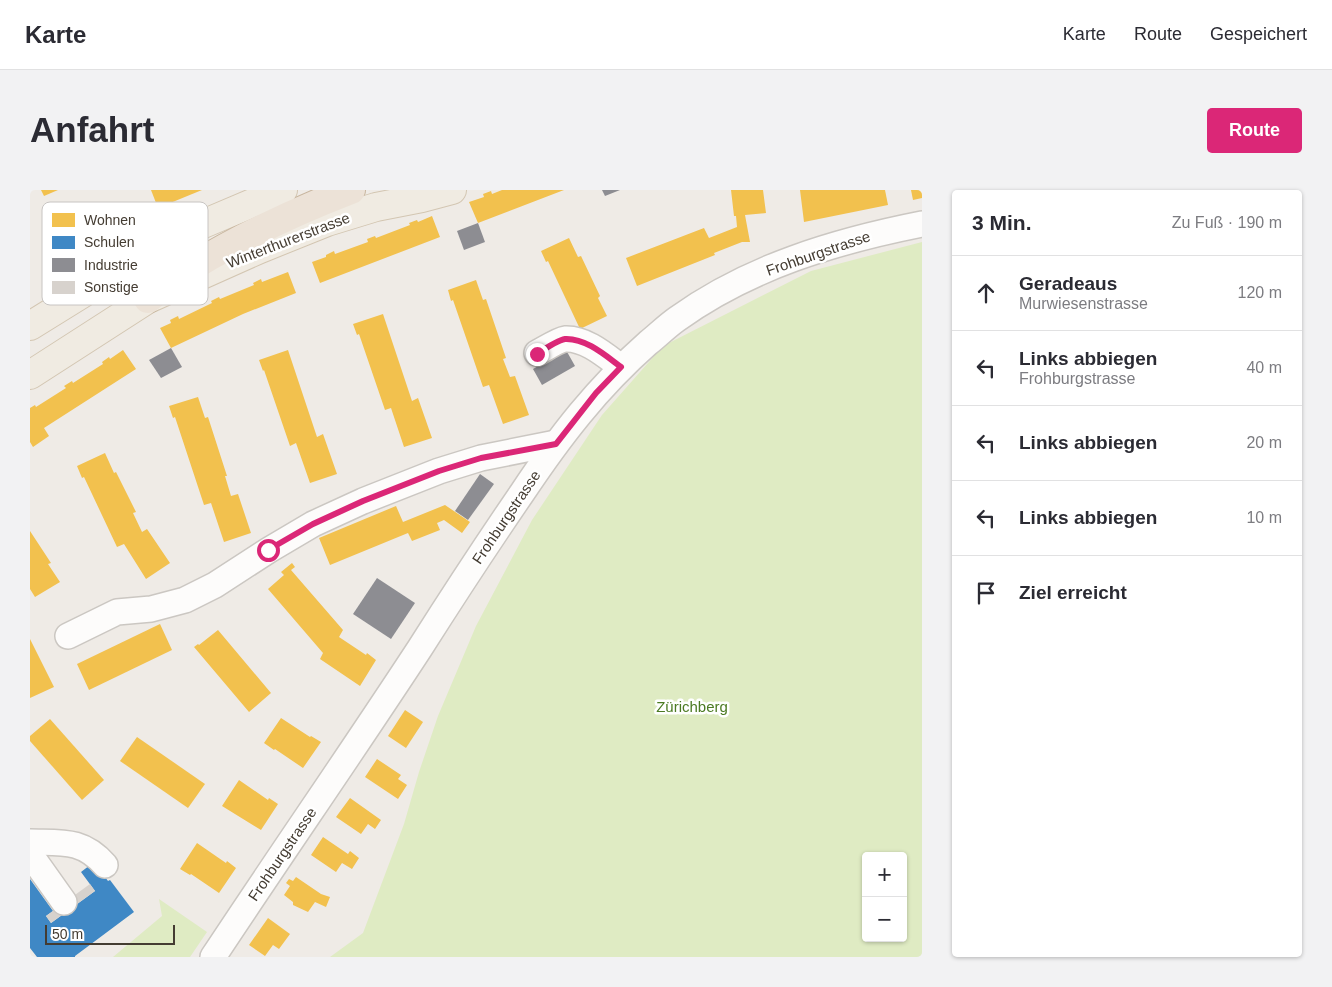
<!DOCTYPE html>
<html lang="de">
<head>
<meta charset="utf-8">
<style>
  :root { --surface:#fff; --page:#f2f2f3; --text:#2b2b33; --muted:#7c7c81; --line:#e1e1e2; --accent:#db2777 }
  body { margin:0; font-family:Arial,sans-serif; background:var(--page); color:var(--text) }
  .controls { position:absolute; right:15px; bottom:15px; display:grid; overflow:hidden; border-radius:5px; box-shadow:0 1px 4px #0004 }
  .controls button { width:45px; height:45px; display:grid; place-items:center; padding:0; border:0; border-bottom:1px solid var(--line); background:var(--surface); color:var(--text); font:25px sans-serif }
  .scale { position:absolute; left:15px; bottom:12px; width:130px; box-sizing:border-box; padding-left:5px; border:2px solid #443c32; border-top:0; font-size:14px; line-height:18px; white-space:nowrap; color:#443c32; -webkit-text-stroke:4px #fff; paint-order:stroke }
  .stop { position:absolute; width:15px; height:15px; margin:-11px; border:4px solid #db2777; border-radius:50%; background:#fff }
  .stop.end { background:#db2777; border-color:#fff; box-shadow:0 1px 5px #0008 }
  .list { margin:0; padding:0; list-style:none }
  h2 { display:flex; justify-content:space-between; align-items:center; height:65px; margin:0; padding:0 20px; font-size:21px }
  h2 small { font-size:16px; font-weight:400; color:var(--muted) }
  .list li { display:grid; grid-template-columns:32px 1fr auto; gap:15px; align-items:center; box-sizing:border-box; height:75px; padding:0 20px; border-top:1px solid var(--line) }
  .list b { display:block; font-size:19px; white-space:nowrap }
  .list p { margin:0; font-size:16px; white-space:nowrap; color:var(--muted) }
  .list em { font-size:16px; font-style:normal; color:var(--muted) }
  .icon { flex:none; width:28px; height:28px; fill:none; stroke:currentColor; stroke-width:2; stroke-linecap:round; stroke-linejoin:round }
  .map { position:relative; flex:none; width:892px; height:767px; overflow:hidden; border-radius:5px }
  header { display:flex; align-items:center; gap:30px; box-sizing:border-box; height:70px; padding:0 25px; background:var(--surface); border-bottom:1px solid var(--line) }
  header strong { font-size:24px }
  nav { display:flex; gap:28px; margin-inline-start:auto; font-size:18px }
  .intro { display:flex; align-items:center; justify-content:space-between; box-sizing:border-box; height:120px; padding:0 30px }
  h1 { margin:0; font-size:35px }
  .button { padding:12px 22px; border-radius:5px; background:var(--accent); color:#fff; font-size:18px; font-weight:700 }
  main { display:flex; gap:30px; padding:0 30px }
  aside { flex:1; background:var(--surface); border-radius:5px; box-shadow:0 1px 4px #0004 }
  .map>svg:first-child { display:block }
</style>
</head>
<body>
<header>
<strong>Karte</strong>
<nav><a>Karte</a><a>Route</a><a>Gespeichert</a></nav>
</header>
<div class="intro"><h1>Anfahrt</h1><a class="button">Route</a></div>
<main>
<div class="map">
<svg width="892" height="767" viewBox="0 0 892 767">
  <rect width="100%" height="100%" fill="#efebe6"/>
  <!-- green -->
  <g fill="#dfebc3" fill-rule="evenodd">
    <path d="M892,52V767H300L333,743L374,634L389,582L408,526L446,436L502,330L572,225L633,156L781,81ZM836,666H873V748H836Z"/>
    <path d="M129,709L177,742L160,767H83L132,726Z"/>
  </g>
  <!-- homes -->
  <g fill="#f2c14e">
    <path d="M11,0H28L14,6Z"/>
    <path d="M121,0H172L128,18Z"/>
    <path d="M472,0H534L448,33L439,12L454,7L453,4L461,1L462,4Z"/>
    <path d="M701,0H733L736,23L715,25L720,52H712L684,63L685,65L607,96L596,68L674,38L679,48L707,37L706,26H704Z"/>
    <path d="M770,0H855L858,15L774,32Z"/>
    <path d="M881,0H892V8L883,10Z"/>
    <path d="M402,26L410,47L290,93L282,72L296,67V65L304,61L305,64L338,52L337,49L345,46L346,48L380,35L379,33L387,30L388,32Z"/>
    <path d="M539,48L548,67L551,66L570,106L568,108L577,126L550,139L518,71L516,72L511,61Z"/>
    <path d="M258,82L266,103L213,124L141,158L130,138L141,133L140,130L148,126L149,129L182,113L181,111L189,107L190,109L224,95L223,93L231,89L232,92Z"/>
    <path d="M446,90L453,110L456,109L476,168L473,169L480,187L485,186L499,225L473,234L459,195L453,197L423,110L421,111L418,100Z"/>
    <path d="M353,124L382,211L388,208L402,248L374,257L361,218L355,220L329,144L327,145L323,134Z"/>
    <path d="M93,160L106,179L14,238L19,246L3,257L0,252V218L5,215L6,217L36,198L34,196L42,191L43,193L73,174L72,172L79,167L80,169Z"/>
    <path d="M258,160L287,247L293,244L307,284L280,293L266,253L260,256L234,180L233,181L229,170Z"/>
    <path d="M168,207L175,228L178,227L197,286H195L201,306L208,304L221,343L194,352L181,313L174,315L145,227L143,228L139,216Z"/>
    <path d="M75,263L84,283L86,282L106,322L103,323L112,342L117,339L140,373L116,389L94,354L87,357L54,287L52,288L47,276Z"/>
    <path d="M415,315L440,332L432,343L414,330L407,333L410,340L382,351L378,343L300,375L289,348L366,316L373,332Z"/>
    <path d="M0,341L21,373L18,374L30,392L5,407L0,399Z"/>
    <path d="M262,373L265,377L261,380L313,440L309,447L336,465L337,463L346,470L330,496L290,469L293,463L238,399L254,385L251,382Z"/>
    <path d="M130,434L142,460L59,500L47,474Z"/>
    <path d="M188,440L241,503L219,522L164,457L168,454L169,455Z"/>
    <path d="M0,449L24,497L0,508Z"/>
    <path d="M375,520L393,532L376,558L358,546Z"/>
    <path d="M251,528L280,547L281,546L291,552L273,578L245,559L244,560L234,553Z"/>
    <path d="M20,529L74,590L52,610L0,551V546Z"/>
    <path d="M107,547L175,594L158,618L90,571Z"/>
    <path d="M347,569L371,585L368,589L377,595L368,609L335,587Z"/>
    <path d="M209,590L238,610L239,608L248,614L231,640L192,616Z"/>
    <path d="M320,608L351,630L345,639L338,634L331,644L306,627Z"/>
    <path d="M293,647L318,664L320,661L329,668L322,679L312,673L306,682L281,665Z"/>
    <path d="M167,653L196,673L197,671L206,678L189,703L161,684L160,685L150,679Z"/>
    <path d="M266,687L291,704L300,707L296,717L285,712L278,722L263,715V712L254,705L260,696L256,693L259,689L263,691Z"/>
    <path d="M238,728L260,744L249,759L243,755L235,766L219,755Z"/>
  </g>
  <!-- schools -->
  <path fill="#3f88c5" d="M64,672L78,691L80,690L104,722L45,766V767H7L0,758V689L23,721L16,726L21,733L65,701L51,682Z"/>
  <!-- industry -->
  <g fill="#8d8d92">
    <path d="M572,0H590L575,6Z"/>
    <path d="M448,33L455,52L434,60L427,41Z"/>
    <path d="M141,158L152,177L131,188L119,170Z"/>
    <path d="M536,160L545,176L512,195L503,179Z"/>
    <path d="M450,284L464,294L438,330L425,321Z"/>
    <path d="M347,388L385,413L361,449L323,424Z"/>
  </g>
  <!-- building -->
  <path fill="#d7d2cd" d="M60,694L65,701L21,733L16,726Z"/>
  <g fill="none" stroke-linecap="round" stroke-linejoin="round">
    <!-- highway-tunnel -->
    <path stroke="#cdc8c2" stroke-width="28" stroke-dasharray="28 14" stroke-linecap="butt" d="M302,20L339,0"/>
    <!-- minor casing -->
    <g stroke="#cbc7c2" stroke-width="28">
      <g id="minor">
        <path d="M507,163C513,160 528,150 535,149C556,148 576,166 591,177"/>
        <path d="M38,446L87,422L121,419L155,410L185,395L239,360L283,334L333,311L409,281L451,268L526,253"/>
        <path d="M0,652C32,653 52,649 75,675"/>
        <path d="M0,664L34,712"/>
        <path d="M183,767C251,664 322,562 390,458C423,406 457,354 492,303C530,246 567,198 618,153C628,145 637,136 647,129C719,77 806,51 892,34"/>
      </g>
    </g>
    <!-- major casing -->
    <g stroke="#d3c6b2" stroke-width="30">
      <g id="major">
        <path d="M0,136L108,69L173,34L253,0"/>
        <path d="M0,185L118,109L230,59L297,32L346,17L392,8L422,0"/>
      </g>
    </g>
    <!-- highway casing -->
    <g stroke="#c8b69f" stroke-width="30">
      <path id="highway" d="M118,109C130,100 142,89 155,81C207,49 264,22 321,0"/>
    </g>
    <!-- minor -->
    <use href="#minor" stroke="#fdfcfb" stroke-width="25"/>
    <!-- major -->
    <use href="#major" stroke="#f0ebe2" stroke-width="28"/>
    <!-- highway -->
    <use href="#highway" stroke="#ece2d7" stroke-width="28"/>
  </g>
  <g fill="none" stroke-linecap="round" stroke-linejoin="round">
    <!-- route -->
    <path stroke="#db2777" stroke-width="6" d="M238,360L283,334L333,311L409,281L451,268L526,254L566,203L591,177C576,166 556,148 535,149C528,150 513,160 507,164"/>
  </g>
  <g text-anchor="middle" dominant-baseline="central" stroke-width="5" stroke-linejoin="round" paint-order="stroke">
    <!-- street labels -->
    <g font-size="15" fill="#443c32" stroke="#fff">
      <text transform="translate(258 50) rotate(-21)">Winterthurerstrasse</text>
      <text transform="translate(788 63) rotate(-19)">Frohburgstrasse</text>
      <text transform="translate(476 327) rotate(-56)">Frohburgstrasse</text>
      <text transform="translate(252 664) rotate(-56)">Frohburgstrasse</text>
    </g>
    <!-- park labels -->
    <g font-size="15" fill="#4b7a22" stroke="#fff">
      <text x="662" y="516">Zürichberg</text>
    </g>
  </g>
  <!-- legend -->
  <rect x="12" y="12" width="166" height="103" rx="8" fill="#fff" stroke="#c7c4c2" stroke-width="1"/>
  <rect x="22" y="23" width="23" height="14" fill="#f2c14e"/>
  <rect x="22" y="46" width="23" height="13" fill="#3f88c5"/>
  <rect x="22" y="68" width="23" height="14" fill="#8d8d92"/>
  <rect x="22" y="91" width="23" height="13" fill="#d7d2cd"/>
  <g font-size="14" fill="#443c32">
    <text x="54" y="35">Wohnen</text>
    <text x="54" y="57">Schulen</text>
    <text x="54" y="80">Industrie</text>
    <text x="54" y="102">Sonstige</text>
  </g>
</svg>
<div class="controls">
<button>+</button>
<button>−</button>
</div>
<div class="scale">50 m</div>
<div class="stop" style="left:238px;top:360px"></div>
<div class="stop end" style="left:507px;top:164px"></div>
</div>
<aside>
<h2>3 Min.<small>Zu Fuß · 190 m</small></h2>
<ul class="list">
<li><svg class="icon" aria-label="ahead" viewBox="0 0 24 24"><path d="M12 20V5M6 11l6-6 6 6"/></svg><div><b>Geradeaus</b><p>Murwiesenstrasse</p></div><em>120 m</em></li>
<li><svg class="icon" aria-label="left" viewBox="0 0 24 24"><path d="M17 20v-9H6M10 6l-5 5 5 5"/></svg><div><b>Links abbiegen</b><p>Frohburgstrasse</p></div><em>40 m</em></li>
<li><svg class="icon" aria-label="left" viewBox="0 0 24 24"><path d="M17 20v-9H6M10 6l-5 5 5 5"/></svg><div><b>Links abbiegen</b></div><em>20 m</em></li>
<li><svg class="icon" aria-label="left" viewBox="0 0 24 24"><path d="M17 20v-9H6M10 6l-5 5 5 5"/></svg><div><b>Links abbiegen</b></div><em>10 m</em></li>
<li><svg class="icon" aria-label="arrive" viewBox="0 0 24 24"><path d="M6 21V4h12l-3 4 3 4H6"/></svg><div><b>Ziel erreicht</b></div></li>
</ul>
</aside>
</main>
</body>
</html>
